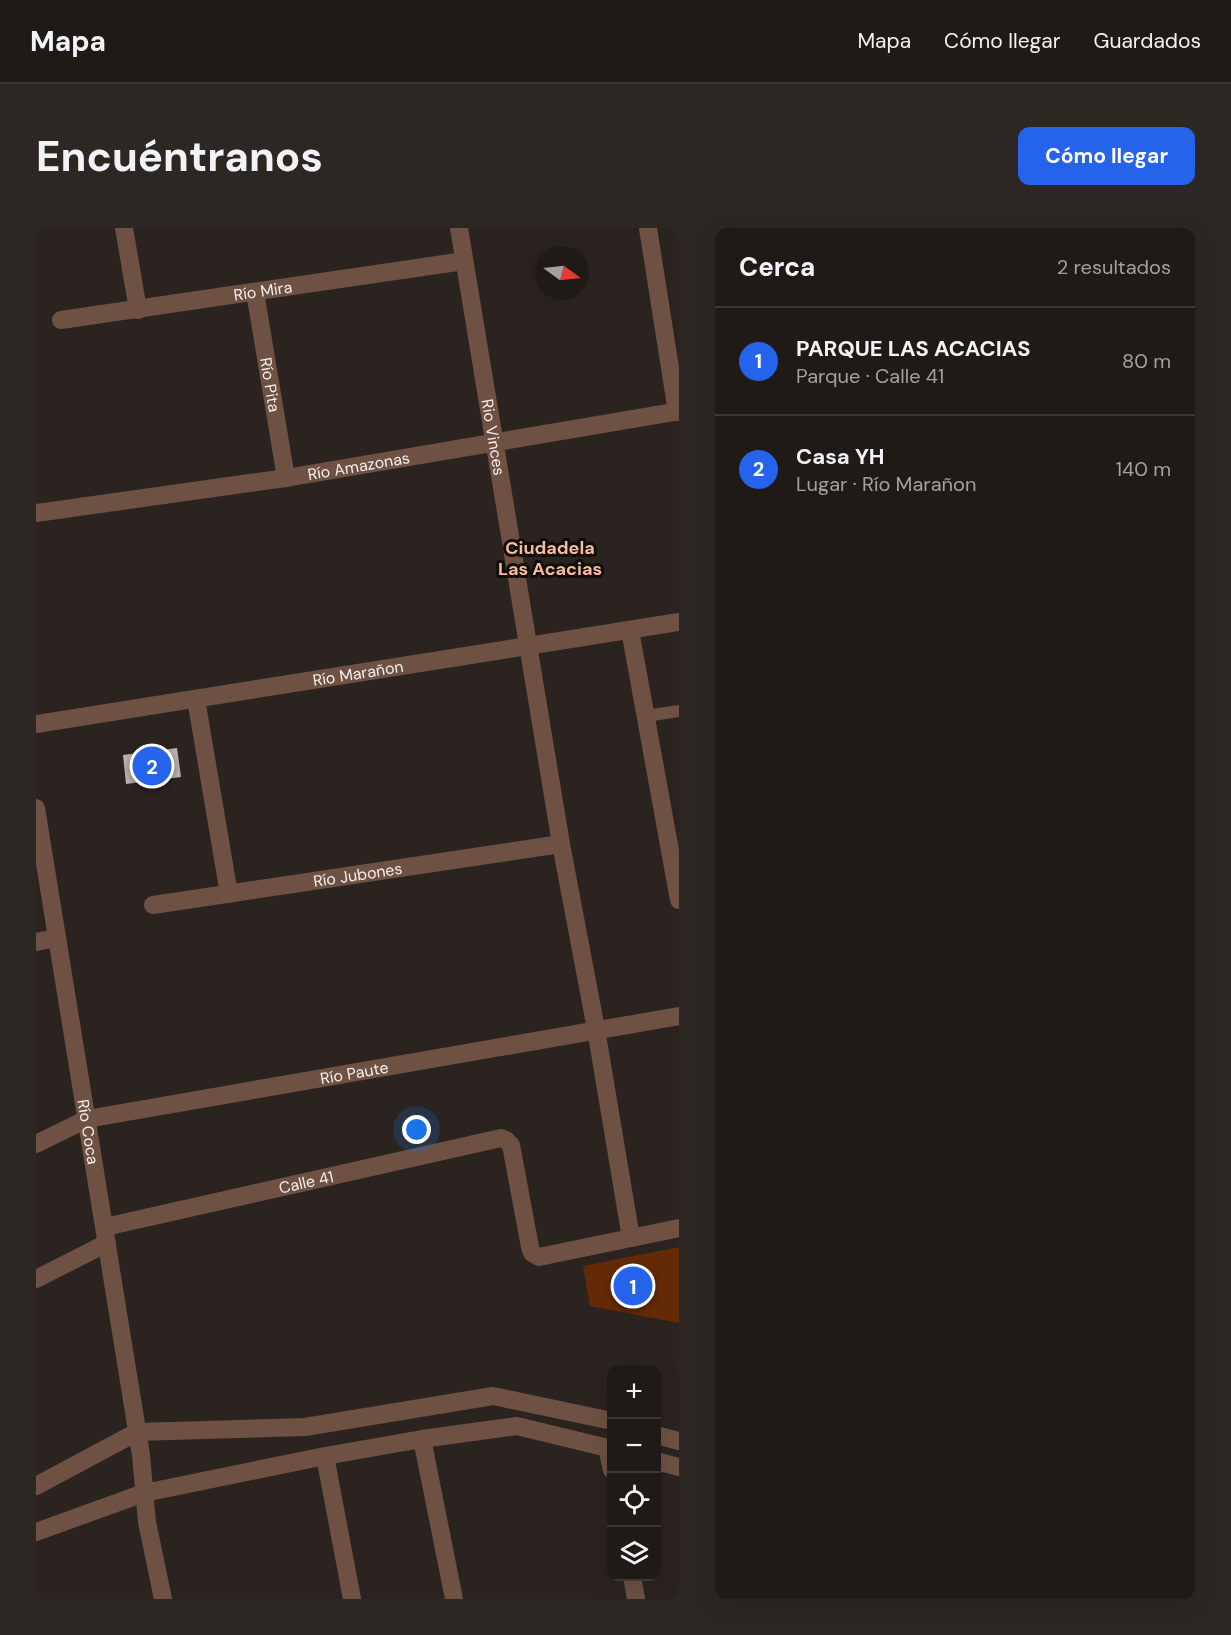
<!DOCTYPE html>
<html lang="es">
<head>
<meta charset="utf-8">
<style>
  :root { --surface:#201a17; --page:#2d2724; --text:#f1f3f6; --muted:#a2a1a1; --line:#3d3836; --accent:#2563eb }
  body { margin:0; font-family:"DM Sans",sans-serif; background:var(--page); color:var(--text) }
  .controls { position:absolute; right:18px; bottom:18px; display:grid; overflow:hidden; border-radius:12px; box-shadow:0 6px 24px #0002 }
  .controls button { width:54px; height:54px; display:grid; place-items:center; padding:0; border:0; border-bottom:2px solid var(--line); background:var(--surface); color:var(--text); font:30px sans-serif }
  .compass { position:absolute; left:499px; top:18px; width:54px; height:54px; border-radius:50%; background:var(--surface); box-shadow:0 6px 24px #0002; rotate:105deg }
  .you { position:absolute; left:381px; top:902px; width:21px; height:21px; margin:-15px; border:4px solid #fff; border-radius:50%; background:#1a73e8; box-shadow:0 0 0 9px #1a73e833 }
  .badge { display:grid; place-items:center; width:39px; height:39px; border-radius:50%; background:var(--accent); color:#fff; font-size:20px; font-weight:700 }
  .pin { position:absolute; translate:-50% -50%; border:3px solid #fff; box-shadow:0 2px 6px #0006 }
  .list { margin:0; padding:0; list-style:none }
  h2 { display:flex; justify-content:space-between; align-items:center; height:78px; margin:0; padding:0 24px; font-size:26px }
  h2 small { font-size:20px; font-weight:400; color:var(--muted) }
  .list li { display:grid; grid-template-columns:39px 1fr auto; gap:18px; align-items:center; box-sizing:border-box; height:108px; padding:0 24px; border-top:2px solid var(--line) }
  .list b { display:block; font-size:22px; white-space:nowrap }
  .list p { margin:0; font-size:20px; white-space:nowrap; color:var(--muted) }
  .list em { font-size:20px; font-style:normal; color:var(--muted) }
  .icon { flex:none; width:33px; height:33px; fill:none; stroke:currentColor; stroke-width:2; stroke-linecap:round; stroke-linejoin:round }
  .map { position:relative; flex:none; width:643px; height:1371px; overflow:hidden; border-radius:12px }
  header { display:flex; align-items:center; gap:36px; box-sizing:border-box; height:84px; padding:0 30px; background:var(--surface); border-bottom:2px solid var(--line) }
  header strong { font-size:28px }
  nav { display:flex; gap:33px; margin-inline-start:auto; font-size:21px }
  .intro { display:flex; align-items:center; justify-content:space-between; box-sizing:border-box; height:144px; padding:0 36px }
  h1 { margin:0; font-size:42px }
  .button { padding:15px 27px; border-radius:12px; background:var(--accent); color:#fff; font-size:21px; font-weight:700 }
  main { display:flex; gap:36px; padding:0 36px }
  aside { flex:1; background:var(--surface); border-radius:12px; box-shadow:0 6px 24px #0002 }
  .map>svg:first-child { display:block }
</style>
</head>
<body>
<header>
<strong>Mapa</strong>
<nav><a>Mapa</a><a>Cómo llegar</a><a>Guardados</a></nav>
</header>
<div class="intro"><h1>Encuéntranos</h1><a class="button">Cómo llegar</a></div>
<main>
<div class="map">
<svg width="643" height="1371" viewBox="0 0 643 1371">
  <rect width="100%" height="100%" fill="#2b231f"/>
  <!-- green -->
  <path fill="#642a06" d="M643,1019V1095L554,1078L547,1038Z"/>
  <!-- building -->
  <path fill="#bcb1ab" d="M141,520L145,549L90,556L87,527Z"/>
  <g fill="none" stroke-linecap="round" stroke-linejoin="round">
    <!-- lane -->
    <path stroke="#6e5143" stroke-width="12" d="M610,488L643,483"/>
    <!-- street -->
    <g stroke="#6e5143" stroke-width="18">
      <path d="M88,0L102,82"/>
      <path id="s1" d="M423,0L525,616L560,801L595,1010"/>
      <path d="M612,0L641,184"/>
      <path id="s2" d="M219,64L250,250"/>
      <path id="s3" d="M25,92L428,33"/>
      <path id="s4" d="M0,285L250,250L643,183"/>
      <path d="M594,402L643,672"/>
      <path d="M160,471L193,666"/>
      <path id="s5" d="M0,496L643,394"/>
      <path id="s6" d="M0,580L105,1227L111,1294L127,1371"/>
      <path id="s7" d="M117,677L525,616"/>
      <path d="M0,714L21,710"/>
      <path id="s8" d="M0,916L51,891L643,788"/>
      <path id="s9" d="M69,999L465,910L470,912L475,917L494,1019L496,1025L503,1029L643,1000"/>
      <path d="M0,1051L71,1015"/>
      <path d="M620,1207L643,1213"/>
      <path d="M386,1211L418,1371"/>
      <path d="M571,1220L576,1242"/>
      <path d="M289,1228L316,1371"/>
      <path d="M620,1233L643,1239"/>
      <path d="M0,1258L101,1204L269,1199L457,1168L576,1193"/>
      <path d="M0,1304L108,1265L289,1228L386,1211L481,1198L576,1221"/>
      <path d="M596,1348L600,1371"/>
    </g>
  </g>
  <g text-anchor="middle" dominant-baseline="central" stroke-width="6" stroke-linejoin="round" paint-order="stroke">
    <!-- street labels -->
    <g font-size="16" fill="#f4efec" stroke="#110d0b">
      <text stroke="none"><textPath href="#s3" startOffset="204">Río Mira</textPath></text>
      <text stroke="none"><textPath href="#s2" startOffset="94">Río Pita</textPath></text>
      <text stroke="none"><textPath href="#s1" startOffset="212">Rio Vinces</textPath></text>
      <text stroke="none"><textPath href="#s4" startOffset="326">Río Amazonas</textPath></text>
      <text stroke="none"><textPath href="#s5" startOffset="326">Río Marañon</textPath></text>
      <text stroke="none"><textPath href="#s7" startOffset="207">Río Jubones</textPath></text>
      <text stroke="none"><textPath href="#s8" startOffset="328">Río Paute</textPath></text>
      <text stroke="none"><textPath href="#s6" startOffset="328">Río Coca</textPath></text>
      <text stroke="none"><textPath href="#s9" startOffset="206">Calle 41</textPath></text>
    </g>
    <!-- neighbourhood labels -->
    <g font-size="18" font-weight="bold" fill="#f6ba9d" stroke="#110d0b">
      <text x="514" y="320">Ciudadela<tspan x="514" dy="21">Las Acacias</tspan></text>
    </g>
  </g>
</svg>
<div class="controls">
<button>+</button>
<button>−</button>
<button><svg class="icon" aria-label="locate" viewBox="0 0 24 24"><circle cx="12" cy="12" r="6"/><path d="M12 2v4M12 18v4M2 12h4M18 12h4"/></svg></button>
<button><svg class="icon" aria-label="layers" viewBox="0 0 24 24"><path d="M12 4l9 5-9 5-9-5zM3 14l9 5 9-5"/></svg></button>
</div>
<svg class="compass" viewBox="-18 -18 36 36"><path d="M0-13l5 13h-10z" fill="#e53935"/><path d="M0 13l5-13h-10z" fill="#a2a1a1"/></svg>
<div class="you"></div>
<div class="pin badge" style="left:597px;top:1058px">1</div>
<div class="pin badge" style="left:116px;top:538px">2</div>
</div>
<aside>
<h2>Cerca<small>2 resultados</small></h2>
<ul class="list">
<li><span class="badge">1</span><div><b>PARQUE LAS ACACIAS</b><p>Parque · Calle 41</p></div><em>80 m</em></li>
<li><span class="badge">2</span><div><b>Casa YH</b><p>Lugar · Río Marañon</p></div><em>140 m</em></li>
</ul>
</aside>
</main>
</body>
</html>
